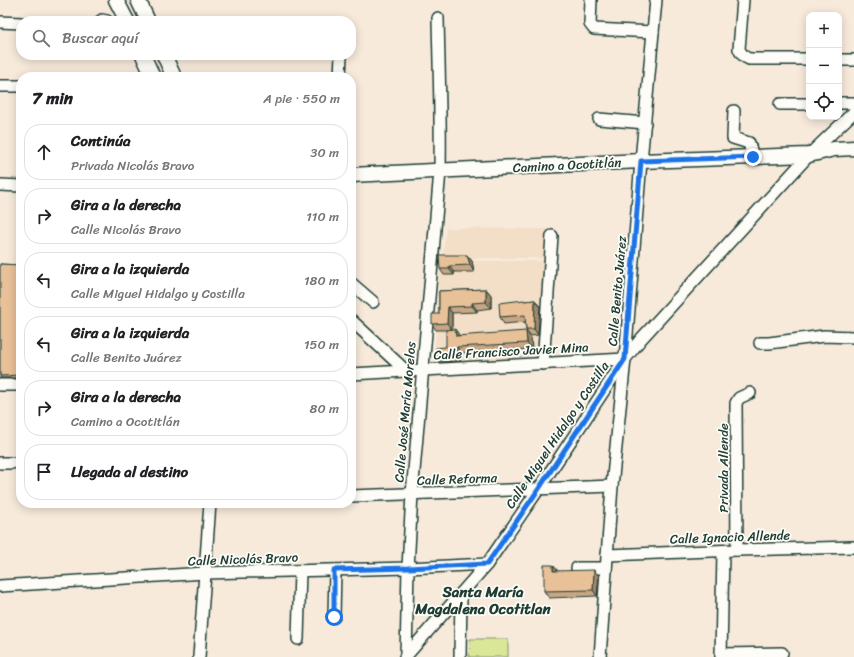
<!DOCTYPE html>
<html lang="es">
<head>
<meta charset="utf-8">
<style>
  :root { --surface:#fff; --page:#f2f2f2; --text:#202124; --muted:#757577; --line:#e0e0e0 }
  body { margin:0; font-family:Sriracha,sans-serif; background:var(--page); color:var(--text) }
  .controls { position:absolute; right:12px; top:12px; display:grid; overflow:hidden; border-radius:8px; box-shadow:0 2px 10px #0003 }
  .controls button { width:36px; height:36px; display:grid; place-items:center; padding:0; border:0; border-bottom:1px solid var(--line); background:var(--surface); color:var(--text); font:20px sans-serif }
  .stop { position:absolute; width:12px; height:12px; margin:-9px; border:3px solid #1a73e8; border-radius:50%; background:#fff }
  .stop.end { background:#1a73e8; border-color:#fff; box-shadow:0 1px 4px #0008 }
  .list { margin:0; padding:0; list-style:none }
  h2 { display:flex; justify-content:space-between; align-items:center; height:52px; margin:0; padding:0 16px; font-size:17px }
  h2 small { font-size:13px; font-weight:400; color:var(--muted) }
  .list li { display:grid; grid-template-columns:26px 1fr auto; gap:12px; align-items:center; box-sizing:border-box; height:56px; margin:0 8px 8px; padding:0 8px; border:1px solid var(--line); border-radius:16px }
  .list b { display:block; font-size:15px; white-space:nowrap }
  .list p { margin:0; font-size:13px; white-space:nowrap; color:var(--muted) }
  .list em { font-size:13px; font-style:normal; color:var(--muted) }
  .icon { flex:none; width:22px; height:22px; fill:none; stroke:currentColor; stroke-width:2; stroke-linecap:round; stroke-linejoin:round }
  .map { position:relative; flex:none; width:854px; height:657px; overflow:hidden }
  .search { position:absolute; background:var(--surface); box-shadow:0 2px 10px #0003; left:16px; top:16px; width:340px; height:44px; display:flex; align-items:center; gap:10px; box-sizing:border-box; padding:0 14px; border-radius:16px; color:var(--muted); font-size:15px }
  .panel { position:absolute; background:var(--surface); box-shadow:0 2px 10px #0003; left:16px; top:72px; width:340px; height:436px; border-radius:16px }
  .map>svg:first-child { display:block }
</style>
</head>
<body>
<div class="map">
<svg width="854" height="657" viewBox="0 0 854 657">
  <rect width="100%" height="100%" fill="#f7eadb"/>
  <filter id="ink" filterUnits="userSpaceOnUse"><feTurbulence type="fractalNoise" baseFrequency=".025" numOctaves="2"/><feDisplacementMap in="SourceGraphic" scale="8" xChannelSelector="R" yChannelSelector="G"/><feConvolveMatrix kernelMatrix="1 2 1 2 8 2 1 2 1" color-interpolation-filters="sRGB"/></filter>
  <g filter="url(#ink)">
    <!-- built -->
    <g fill="#f3dec7">
      <path d="M446,228L548,229L547,258H443Z"/>
      <path d="M440,261H546L542,358L434,365Z"/>
    </g>
    <!-- green -->
    <path fill="#dae799" stroke="#7c9266" d="M470,639H508V657H469Z"/>
    <g fill="none" stroke-linecap="round" stroke-linejoin="round">
      <!-- minor casing -->
      <g stroke="#1f3d34" stroke-width="14">
        <g id="minor">
          <path d="M591,0L590,24L594,29L653,32"/>
          <path d="M743,0L739,49C741,54 744,57 749,59H809"/>
          <path d="M101,21L102,20L107,21"/>
          <path d="M0,22L21,23"/>
          <path d="M839,60H854"/>
          <path d="M340,77L341,55"/>
          <path d="M0,86H21"/>
          <path d="M839,103H854"/>
          <path d="M780,104H809"/>
          <path d="M734,111L733,138L749,143L753,157"/>
          <path d="M599,119L645,123"/>
          <path d="M0,185L21,186"/>
          <path d="M351,283L373,302"/>
          <path d="M351,320L406,371"/>
          <path d="M760,343H769L824,336L854,337"/>
          <path d="M543,364L552,236"/>
          <path d="M351,374L625,359"/>
          <path d="M0,385H21"/>
          <path d="M0,463H12"/>
          <path d="M351,496L612,486"/>
          <path d="M737,550L736,403L739,398L750,393"/>
          <path d="M607,555L737,550L854,547"/>
          <path d="M577,568H606"/>
          <path d="M0,586L205,573L408,568L487,564"/>
          <path d="M334,617L335,570"/>
          <path d="M298,639L300,571"/>
          <path d="M721,654L782,653"/>
          <path d="M406,656L408,568L412,494L440,171C441,120 439,69 438,18"/>
          <path d="M199,657L210,503"/>
          <path d="M405,657L487,564L538,490L625,359L641,339L809,155L854,112"/>
          <path d="M460,657L461,595"/>
          <path d="M600,657L612,486L625,359L641,161L656,0"/>
          <path d="M721,657L723,551"/>
        </g>
      </g>
      <!-- major casing -->
      <g stroke="#1f3d34" stroke-width="17">
        <g id="major">
          <path d="M116,0L127,21"/>
          <path d="M138,0L148,21"/>
          <path d="M143,55L153,77"/>
          <path d="M164,55L174,77"/>
          <path d="M351,175L641,161L809,155L834,149L854,148"/>
        </g>
      </g>
      <!-- minor -->
      <use href="#minor" stroke="#fdfcf7" stroke-width="11"/>
      <!-- major -->
      <use href="#major" stroke="#fdfcf7" stroke-width="14"/>
    </g>
    <!-- wall -->
    <g fill="#c8a684" stroke="#1f3d34">
      <path d="M467,255L472,261L474,272H454V275H444L440,269Z"/>
      <path d="M0,264L21,265V378H0Z"/>
      <path d="M486,289L491,295V308L477,310V312L452,313V330L460,336L531,338L532,349L461,353L460,361L439,362L435,356L446,347L448,330H436L432,324L439,314V291Z"/>
      <path d="M535,300L540,307L538,335L531,336L526,329L525,322L504,324L500,317L525,301Z"/>
      <path d="M553,565L557,571L599,576L597,596L549,598L544,591Z"/>
    </g>
    <!-- shaded-wall -->
    <g fill="#a3876b" stroke="#1f3d34">
      <path d="M467,255L472,261L474,272L470,265Z"/>
      <path d="M449,266L454,272V275L449,269Z"/>
      <path d="M486,289L491,295V308L486,302Z"/>
      <path d="M535,300L540,307L538,335L534,329Z"/>
      <path d="M472,303L477,310V312L472,306Z"/>
      <path d="M448,307L452,313V330L447,323Z"/>
      <path d="M455,329L460,336H456Z"/>
      <path d="M526,331L531,338L532,349L527,343Z"/>
      <path d="M457,347L461,353L460,361L455,355Z"/>
      <path d="M553,565L558,571H553Z"/>
      <path d="M594,570L599,576L597,596L593,590Z"/>
    </g>
    <!-- building -->
    <g fill="#e9c199" stroke="#1f3d34">
      <path d="M439,255H467L470,265L449,266V269H440Z"/>
      <path d="M0,264L21,265V375L0,376Z"/>
      <path d="M486,289V302L472,303V306L448,307L447,323L432,324V314H439V291Z"/>
      <path d="M524,300V301L535,300L534,329H526L525,315L500,317L499,303Z"/>
      <path d="M455,329L456,336L526,331L527,343L457,347L455,355L435,356L436,348L446,347V330Z"/>
      <path d="M544,565H553V571L594,570L593,590L544,591Z"/>
    </g>
  </g>
  <g fill="none" stroke-linecap="round" stroke-linejoin="round" filter="url(#ink)">
    <!-- route -->
    <path stroke="#1a73e8" stroke-width="5" d="M334,617V570L408,568L487,564L538,490L625,359L641,161L753,157"/>
  </g>
  <g text-anchor="middle" dominant-baseline="central" stroke-width="3.5" stroke-linejoin="round" paint-order="stroke">
    <!-- street labels -->
    <g font-size="13" fill="#1f3d34" stroke="#fdfcf7">
      <text transform="translate(567 165) rotate(-3)">Camino a Ocotitlán</text>
      <text transform="translate(617 291) rotate(-85)">Calle Benito Juárez</text>
      <text transform="translate(511 351) rotate(-3)">Calle Francisco Javier Mina</text>
      <text transform="translate(405 412) rotate(-85)">Calle José María Morelos</text>
      <text transform="translate(557 435) rotate(-56)">Calle Miguel Hidalgo y Costilla</text>
      <text transform="translate(723 468) rotate(-90)">Privada Allende</text>
      <text transform="translate(457 479) rotate(-2)">Calle Reforma</text>
      <text transform="translate(730 537) rotate(-2)">Calle Ignacio Allende</text>
      <text transform="translate(243 559) rotate(-2)">Calle Nicolás Bravo</text>
    </g>
    <!-- quarter labels -->
    <g font-size="15" font-weight="bold" fill="#1f3d34" stroke="#fdfcf7">
      <text x="483" y="592">Santa María<tspan x="483" dy="17">Magdalena Ocotitlan</tspan></text>
    </g>
  </g>
</svg>
<div class="controls">
<button>+</button>
<button>−</button>
<button><svg class="icon" aria-label="locate" viewBox="0 0 24 24"><circle cx="12" cy="12" r="6"/><path d="M12 2v4M12 18v4M2 12h4M18 12h4"/></svg></button>
</div>
<div class="stop" style="left:334px;top:617px"></div>
<div class="stop end" style="left:753px;top:157px"></div>
<div class="search"><svg class="icon" aria-label="search" viewBox="0 0 24 24"><circle cx="10" cy="10" r="6"/><path d="M15 15l6 6"/></svg>Buscar aquí</div>
<section class="panel">
<h2>7 min<small>A pie · 550 m</small></h2>
<ul class="list">
<li><svg class="icon" aria-label="ahead" viewBox="0 0 24 24"><path d="M12 20V5M6 11l6-6 6 6"/></svg><div><b>Continúa</b><p>Privada Nicolás Bravo</p></div><em>30 m</em></li>
<li><svg class="icon" aria-label="right" viewBox="0 0 24 24"><path d="M7 20v-9h11M14 6l5 5-5 5"/></svg><div><b>Gira a la derecha</b><p>Calle Nicolás Bravo</p></div><em>110 m</em></li>
<li><svg class="icon" aria-label="left" viewBox="0 0 24 24"><path d="M17 20v-9H6M10 6l-5 5 5 5"/></svg><div><b>Gira a la izquierda</b><p>Calle Miguel Hidalgo y Costilla</p></div><em>180 m</em></li>
<li><svg class="icon" aria-label="left" viewBox="0 0 24 24"><path d="M17 20v-9H6M10 6l-5 5 5 5"/></svg><div><b>Gira a la izquierda</b><p>Calle Benito Juárez</p></div><em>150 m</em></li>
<li><svg class="icon" aria-label="right" viewBox="0 0 24 24"><path d="M7 20v-9h11M14 6l5 5-5 5"/></svg><div><b>Gira a la derecha</b><p>Camino a Ocotitlán</p></div><em>80 m</em></li>
<li><svg class="icon" aria-label="arrive" viewBox="0 0 24 24"><path d="M6 21V4h12l-3 4 3 4H6"/></svg><div><b>Llegada al destino</b></div></li>
</ul>
</section>
</div>
</body>
</html>
